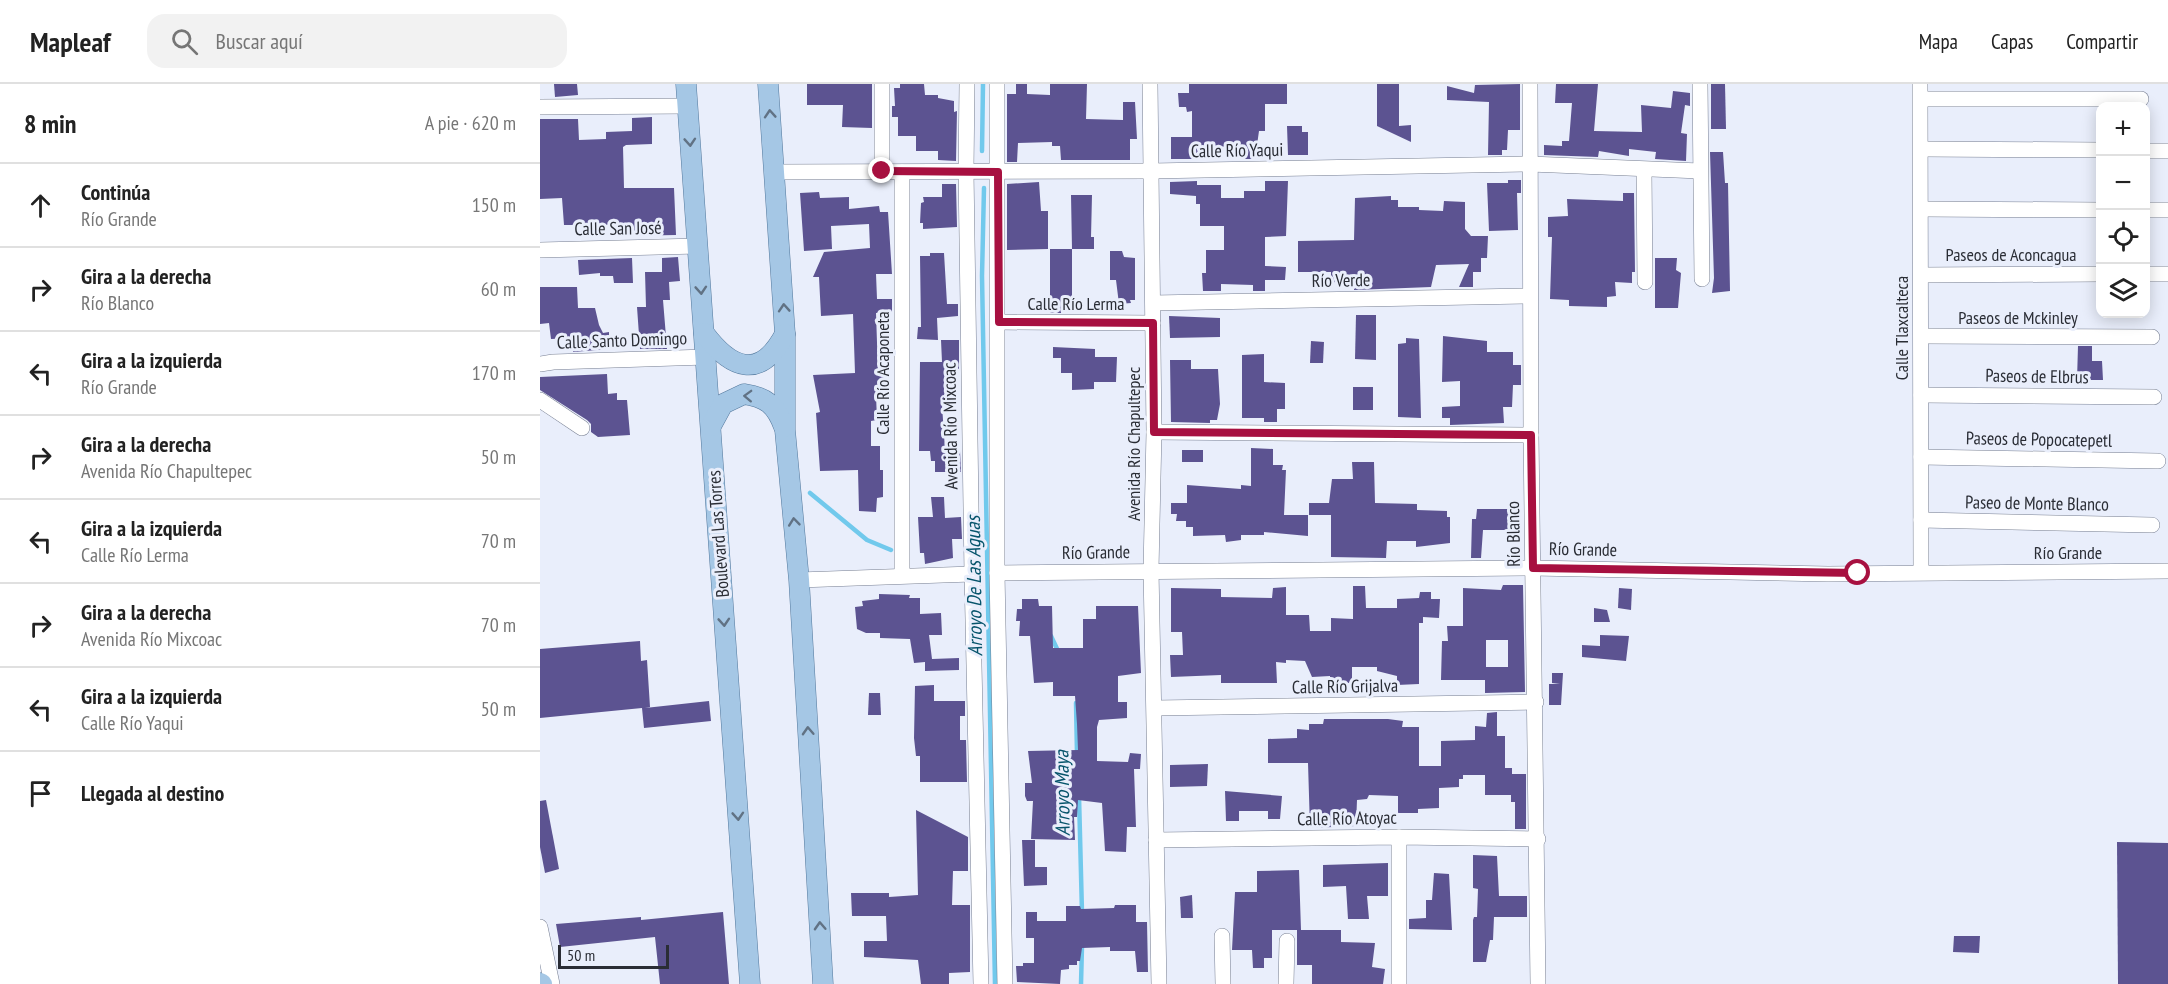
<!DOCTYPE html>
<html lang="es">
<head>
<meta charset="utf-8">
<style>
  :root { --surface:#fff; --page:#f2f2f2; --text:#222; --muted:#767676; --line:#e0e0e0 }
  body { margin:0; font-family:"PT Sans Narrow",sans-serif; background:var(--page); color:var(--text) }
  .controls { position:absolute; right:18px; top:18px; display:grid; overflow:hidden; border-radius:12px; box-shadow:0 3px 15px #0003 }
  .controls button { width:54px; height:54px; display:grid; place-items:center; padding:0; border:0; border-bottom:2px solid var(--line); background:var(--surface); color:var(--text); font:30px sans-serif }
  .scale { position:absolute; left:18px; bottom:15px; width:111px; box-sizing:border-box; padding-left:6px; border:3px solid #2a2d35; border-top:0; font-size:16px; line-height:21px; white-space:nowrap; color:#2a2d35; -webkit-text-stroke:4px #e9eefb; paint-order:stroke }
  .stop { position:absolute; width:18px; height:18px; margin:-14px; border:4px solid #a71040; border-radius:50%; background:#fff }
  .stop.end { background:#a71040; border-color:#fff; box-shadow:0 2px 6px #0008 }
  .list { margin:0; padding:0; list-style:none }
  h2 { display:flex; justify-content:space-between; align-items:center; height:78px; margin:0; padding:0 24px; font-size:26px }
  h2 small { font-size:20px; font-weight:400; color:var(--muted) }
  .list li { display:grid; grid-template-columns:39px 1fr auto; gap:18px; align-items:center; box-sizing:border-box; height:84px; padding:0 24px; border-top:2px solid var(--line) }
  .list b { display:block; font-size:22px; white-space:nowrap }
  .list p { margin:0; font-size:20px; white-space:nowrap; color:var(--muted) }
  .list em { font-size:20px; font-style:normal; color:var(--muted) }
  .icon { flex:none; width:33px; height:33px; fill:none; stroke:currentColor; stroke-width:2; stroke-linecap:round; stroke-linejoin:round }
  .map { position:relative; flex:none; width:1628px; height:900px; overflow:hidden }
  header { display:flex; align-items:center; gap:36px; box-sizing:border-box; height:84px; padding:0 30px; background:var(--surface); border-bottom:2px solid var(--line) }
  header strong { font-size:28px }
  nav { display:flex; gap:33px; margin-inline-start:auto; font-size:21px }
  .search { width:420px; height:54px; background:var(--page); display:flex; align-items:center; gap:15px; box-sizing:border-box; padding:0 21px; border-radius:18px; color:var(--muted); font-size:22px }
  main { display:flex }
  aside { flex:1; background:var(--surface) }
  .map>svg:first-child { display:block }
</style>
</head>
<body>
<header>
<strong>Mapleaf</strong>
<div class="search"><svg class="icon" aria-label="search" viewBox="0 0 24 24"><circle cx="10" cy="10" r="6"/><path d="M15 15l6 6"/></svg>Buscar aquí</div>
<nav><a>Mapa</a><a>Capas</a><a>Compartir</a></nav>
</header>
<main>
<aside>
<h2>8 min<small>A pie · 620 m</small></h2>
<ul class="list">
<li><svg class="icon" aria-label="ahead" viewBox="0 0 24 24"><path d="M12 20V5M6 11l6-6 6 6"/></svg><div><b>Continúa</b><p>Río Grande</p></div><em>150 m</em></li>
<li><svg class="icon" aria-label="right" viewBox="0 0 24 24"><path d="M7 20v-9h11M14 6l5 5-5 5"/></svg><div><b>Gira a la derecha</b><p>Río Blanco</p></div><em>60 m</em></li>
<li><svg class="icon" aria-label="left" viewBox="0 0 24 24"><path d="M17 20v-9H6M10 6l-5 5 5 5"/></svg><div><b>Gira a la izquierda</b><p>Río Grande</p></div><em>170 m</em></li>
<li><svg class="icon" aria-label="right" viewBox="0 0 24 24"><path d="M7 20v-9h11M14 6l5 5-5 5"/></svg><div><b>Gira a la derecha</b><p>Avenida Río Chapultepec</p></div><em>50 m</em></li>
<li><svg class="icon" aria-label="left" viewBox="0 0 24 24"><path d="M17 20v-9H6M10 6l-5 5 5 5"/></svg><div><b>Gira a la izquierda</b><p>Calle Río Lerma</p></div><em>70 m</em></li>
<li><svg class="icon" aria-label="right" viewBox="0 0 24 24"><path d="M7 20v-9h11M14 6l5 5-5 5"/></svg><div><b>Gira a la derecha</b><p>Avenida Río Mixcoac</p></div><em>70 m</em></li>
<li><svg class="icon" aria-label="left" viewBox="0 0 24 24"><path d="M17 20v-9H6M10 6l-5 5 5 5"/></svg><div><b>Gira a la izquierda</b><p>Calle Río Yaqui</p></div><em>50 m</em></li>
<li><svg class="icon" aria-label="arrive" viewBox="0 0 24 24"><path d="M6 21V4h12l-3 4 3 4H6"/></svg><div><b>Llegada al destino</b></div></li>
</ul>
</aside>
<div class="map">
<svg width="1628" height="900" viewBox="0 0 1628 900">
  <rect width="100%" height="100%" fill="#e9eefb"/>
  <g fill="none" stroke-linecap="round" stroke-linejoin="round">
    <!-- stream -->
    <g stroke="#71c9ec" stroke-width="4.5">
      <path d="M442,67L443,0"/>
      <path d="M444,104L442,192L455,900"/>
      <path d="M270,409L327,456L351,466"/>
      <path d="M511,552L519,569"/>
      <path d="M536,619L537,670"/>
      <path d="M539,712L542,829"/>
      <path d="M541,900L542,862"/>
    </g>
  </g>
  <!-- building -->
  <g fill="#5c5391" fill-rule="evenodd">
    <path d="M14,0H37L38,11L15,13Z"/>
    <path d="M267,0H332V44L302,43L303,21H267Z"/>
    <path d="M360,0H384L385,11H398V14L414,17V28L417,27L416,77L398,76V67H376V52H358V33H352V22H355L354,4H360Z"/>
    <path d="M476,0H487V10L510,11V0H547L546,35L583,36V18H595L597,55H590V76H521L520,62H512V58L478,59L477,78H467V10H476Z"/>
    <path d="M649,0H747V20H725V47H719L715,75H703V62L668,63L667,75H631V53H652V27L647,28L646,23H639L638,9H649Z"/>
    <path d="M837,0H859V42L871,41V58L837,42Z"/>
    <path d="M980,0V46H968L967,66H962V71H948L949,18L907,16V2L934,9L935,1Z"/>
    <path d="M1016,0H1058L1054,47L1102,48L1101,21L1131,24L1133,7L1150,9V22L1145,21L1141,49L1147,50L1146,77L1115,75L1116,68L1089,65V72L1059,67L1058,73L1004,71V61L1022,62V57H1029L1032,19H1015Z"/>
    <path d="M1171,0H1185L1186,45H1171Z"/>
    <path d="M112,33V60L86,61L83,63L84,104H134L136,151L82,152L81,141H24L22,114L0,115V35H38L39,56L66,55V48L92,47V34Z"/>
    <path d="M747,42H762V48H768V71H748Z"/>
    <path d="M1170,68H1183L1185,99H1188L1190,207L1172,209L1174,194Z"/>
    <path d="M968,96H981V109H977L978,146L949,147L947,99H968Z"/>
    <path d="M657,97V101H681V114H704V107H725V97H748L746,152L725,153V182L746,183L745,196H725V207H713V201L681,200V207H663L662,189H666V166H684V142H660V120H656V112L630,110V98Z"/>
    <path d="M499,98L501,127H508V165L467,166V100Z"/>
    <path d="M402,100H416L417,143L383,145V139H380L381,119L384,118L383,113H402Z"/>
    <path d="M279,108L280,114L309,113V125L339,122L340,128H348L352,190H336L337,215H352V228L336,229L338,288H343L345,311H336L337,336L331,337V362H340V386H343V413L337,414L336,428L319,427L318,386L280,387L276,329L280,328L273,291L315,289L313,230L281,232L279,193H273L284,168L330,164L329,140L291,142L292,165L264,167L260,109Z"/>
    <path d="M1083,109H1094L1095,188H1092V199L1075,198L1076,212L1067,213V223L1029,222V216L1010,215L1012,153H1008V133L1028,132L1027,115L1083,117Z"/>
    <path d="M531,111H552L551,153H554V165H532V217H521V229H510V165H532Z"/>
    <path d="M851,112V116H858V123H879V126L903,127L904,117L925,118V145L931,152H948L947,174H941V188H933V203H919L929,180L896,181L891,203L814,206V199L791,198V188H758V157L814,156L815,114Z"/>
    <path d="M570,167H582L584,173L595,174V216H590L591,219L579,220L576,196H570Z"/>
    <path d="M390,169H404L407,220H418V232L397,234L398,256L377,255L378,243H381L380,172H390Z"/>
    <path d="M138,173L140,197L129,198L130,216H123L127,265H100L97,223H106L105,188H122V174Z"/>
    <path d="M92,174L93,199H74L73,192H60V189L39,191L38,176Z"/>
    <path d="M1115,174H1137L1136,186L1141,189L1138,224H1115Z"/>
    <path d="M0,203H37L38,224H55L59,241L63,249L69,248V265L33,268V254L11,255L9,239L0,240Z"/>
    <path d="M816,231H836V276L815,275Z"/>
    <path d="M629,232L680,234V253L630,254Z"/>
    <path d="M903,252L947,257V268H973V281H981V301H973L972,323H963L964,339L910,341V334H902V323L920,322V297L902,298Z"/>
    <path d="M866,254L879,255L881,334L858,333V260L866,259Z"/>
    <path d="M401,256H419V285H410V321H402L405,366L420,367L421,388H395V377H391L390,367H379L380,278H402Z"/>
    <path d="M771,257L784,258L783,279H770Z"/>
    <path d="M1538,262H1552V277H1562L1563,296H1537Z"/>
    <path d="M513,263L555,265V273H577L576,298H554V305L532,306V289H521V274H513Z"/>
    <path d="M724,270V298L745,299V325H737V338H724V334H702V271Z"/>
    <path d="M630,276H651V285H678L680,320L677,336H670V339L631,338Z"/>
    <path d="M67,290L68,310L77,309V316H87L90,351L58,353L51,348V340L47,336L0,306V293Z"/>
    <rect x="813" y="303" width="20" height="23"/>
    <path d="M711,364L733,365V381H743L742,386H746L744,431H768V452L724,448V451H701V456L686,458L685,451L653,452V443H646V437H636L637,430H631V419H647V401L701,405V401L711,402Z"/>
    <rect x="642" y="366" width="21" height="12"/>
    <path d="M812,378H834L835,419L877,420V426L907,427V433H910V459L876,463V457H847L846,474L791,473V431H769V419H789L792,395H813Z"/>
    <path d="M391,413H404L405,434L421,433L422,455H412L413,474L385,480L384,469H380L378,433H393Z"/>
    <path d="M937,425H978L979,446H943L941,474H931L932,435H936Z"/>
    <path d="M963,501H983L985,608L945,609V596H901L902,557H908L907,542H923V504L961,506ZM946,556H968V583H946Z"/>
    <path d="M813,502H825L826,524H857V515L879,514L880,508H891V515H900L899,534L883,533V539H879V600L857,601V592L837,587V583H812V599H790V592L772,593L765,577L746,576V579L736,578L737,599H681V591L631,593L630,571H643L642,548H631V504L681,505V513L732,514L733,504L746,503V531H769L770,547H791V534L813,535Z"/>
    <path d="M1079,504L1092,505L1091,526L1078,524Z"/>
    <path d="M339,510L370,511L369,514H380V530L401,529L402,551H389L392,575L419,574V586L385,587V578L374,579L370,555L340,554V549H326L317,545L315,523L323,522L322,517L339,515Z"/>
    <path d="M482,515H498L499,522H512L513,564H543V535H556V522H598L601,589L578,592V618H587V634L559,636L557,643V677L588,678L590,669L601,670L600,685H594L596,743H587L586,768L565,767L562,719L538,716L537,733H534L535,756L491,755L493,717H487L485,712V699H492L488,667L538,666L537,640L535,612H513V598L494,599L490,552H479L480,537H476L477,525H482Z"/>
    <path d="M1054,524L1067,526L1070,538H1054Z"/>
    <path d="M1060,551L1089,552L1086,577L1042,573V561L1060,562Z"/>
    <path d="M100,557L101,577L107,576L110,623L105,624L169,617L171,637L104,644L102,624L0,634V565Z"/>
    <path d="M1012,589H1023L1021,621H1009V600H1020L1012,599Z"/>
    <path d="M394,601V617H425V632H420V656H426L427,698H380V672H376L374,654L375,602Z"/>
    <path d="M329,609H340L341,631H328Z"/>
    <path d="M957,628V652H965V684H972V690H986V745H975V718H971V711H945V691H923V695H919V703L899,704V724L878,725V729H858V712L829,711L827,715L817,716L816,742L770,744L768,679H728V655L757,654V645L769,646V640H783L784,635H848L863,637L862,643H879V682H901V657L935,656V642L946,643L947,629Z"/>
    <path d="M668,680L667,702L630,703V681Z"/>
    <path d="M685,707L742,712L740,735H728V727H699V737H686Z"/>
    <path d="M6,716L19,785L5,789L0,763V717Z"/>
    <path d="M376,726L428,753V787H413L412,821H430V888L409,889V900H381L378,876L324,873V857H347L346,832H312L311,809H349V813L378,811Z"/>
    <path d="M482,756H495V783H507V801L484,802Z"/>
    <path d="M1577,758L1628,759V900H1578Z"/>
    <path d="M933,771L957,772L959,812H987V833H954L953,856H950L946,878H933V836L934,833H937L938,805L933,804Z"/>
    <path d="M848,779V812H827L829,835H808L806,802L783,803V781Z"/>
    <path d="M759,786L761,846H732V874H724V884H713L712,866H692L695,808H717V787Z"/>
    <path d="M894,789L909,790L912,846L869,845V835L886,834V816H892Z"/>
    <path d="M652,811L653,834H641L640,813Z"/>
    <path d="M575,821H596V838H607L608,888H597L595,867H570V863L542,864L540,877H537V881H529V885L521,886L520,900L477,898L476,882H483V879H494V854H486V828H497V837H526V822H540L541,825L574,824Z"/>
    <path d="M183,828L189,900H120L115,853L20,863L16,840L101,833V836Z"/>
    <path d="M757,846H801V858L835,859L832,883L845,885L843,900H772V881H757Z"/>
    <path d="M1414,852H1440L1439,869L1413,868Z"/>
  </g>
  <g fill="none" stroke-linecap="round" stroke-linejoin="round">
    <!-- minor casing -->
    <g stroke="#777f92" stroke-width="16">
      <g id="minor">
        <path d="M342,0V87"/>
        <path d="M427,0L426,87L432,490L441,900"/>
        <path d="M457,0V489L465,900"/>
        <path d="M610,0L614,348L611,486L619,900"/>
        <path d="M990,0L991,351L998,900"/>
        <path d="M1160,0L1162,195"/>
        <path d="M1380,0L1381,488"/>
        <path d="M1381,15H1601"/>
        <path d="M0,23L147,22"/>
        <path d="M1381,65L1560,66"/>
        <path d="M1606,67H1628"/>
        <path d="M1104,86L1105,198"/>
        <path d="M234,88L611,87L990,80L1160,87"/>
        <path d="M362,88V491"/>
        <path d="M1381,125L1560,126"/>
        <path d="M1606,126H1628"/>
        <path d="M0,166L158,162"/>
        <path d="M1606,190H1628"/>
        <path d="M1381,191L1560,190"/>
        <path d="M613,219L990,212"/>
        <path d="M458,238L613,239"/>
        <path d="M1381,252L1612,253"/>
        <path d="M0,280L13,278L166,273"/>
        <path d="M1381,311L1614,313"/>
        <path d="M0,316L42,344"/>
        <path d="M614,348L991,351"/>
        <path d="M1381,373L1618,377"/>
        <path d="M1381,436L1612,441"/>
        <path d="M457,489L993,484L1288,490L1628,487"/>
        <path d="M259,496L432,490"/>
        <path d="M615,624L996,618"/>
        <path d="M616,756L859,753L998,755"/>
        <path d="M0,843L12,900"/>
        <path d="M682,852L683,900"/>
        <path d="M746,900L747,857"/>
        <path d="M859,900V753"/>
      </g>
    </g>
    <!-- major casing -->
    <g stroke="#53789c" stroke-width="21">
      <g id="major">
        <path d="M146,0L210,900"/>
        <path d="M228,0L245,250V346L259,496L283,900"/>
        <path d="M164,249C191,285 220,297 245,250"/>
        <path d="M171,342L183,320L204,310C226,313 236,321 244,343"/>
        <path d="M0,899L2,900"/>
      </g>
    </g>
    <!-- minor -->
    <use href="#minor" stroke="#fff" stroke-width="15"/>
    <!-- major -->
    <use href="#major" stroke="#a5c7e5" stroke-width="20"/>
  </g>
  <!-- one-way arrows -->
  <defs><path id="oneway-chevron" d="M-2-3.5L2.5 0L-2 3.5" fill="none" stroke-width="1.6" stroke-linecap="round" stroke-linejoin="round" transform="scale(1.5)"/></defs>
  <g stroke="#617284">
    <use href="#oneway-chevron" transform="translate(230 30) rotate(-94)"/>
    <use href="#oneway-chevron" transform="translate(150 58) rotate(86)"/>
    <use href="#oneway-chevron" transform="translate(161 206) rotate(86)"/>
    <use href="#oneway-chevron" transform="translate(244 224) rotate(-94)"/>
    <use href="#oneway-chevron" transform="translate(208 312) rotate(-178)"/>
    <use href="#oneway-chevron" transform="translate(254 438) rotate(-96)"/>
    <use href="#oneway-chevron" transform="translate(184 538) rotate(86)"/>
    <use href="#oneway-chevron" transform="translate(268 647) rotate(-93)"/>
    <use href="#oneway-chevron" transform="translate(198 732) rotate(86)"/>
    <use href="#oneway-chevron" transform="translate(280 842) rotate(-93)"/>
  </g>
  <g fill="none" stroke-linecap="round" stroke-linejoin="round">
    <!-- route -->
    <path stroke="#a71040" stroke-width="8" d="M342,87L458,88L459,238L613,239L614,348L991,351L993,484L1318,489"/>
  </g>
  <g text-anchor="middle" dominant-baseline="central" stroke-width="6" stroke-linejoin="round" paint-order="stroke">
    <!-- street labels -->
    <g font-size="18" fill="#2a2d35" stroke="#e9eefb">
      <text transform="translate(697 66) rotate(-1)">Calle Río Yaqui</text>
      <text transform="translate(78 144) rotate(-1)">Calle San José</text>
      <text x="1471" y="170">Paseos de Aconcagua</text>
      <text transform="translate(801 196) rotate(-1)">Río Verde</text>
      <text x="536" y="219">Calle Río Lerma</text>
      <text x="1478" y="233">Paseos de Mckinley</text>
      <text transform="translate(1361 244) rotate(-90)">Calle Tlaxcalteca</text>
      <text transform="translate(82 256) rotate(-2)">Calle Santo Domingo</text>
      <text transform="translate(342 289) rotate(-90)">Calle Río Acaponeta</text>
      <text transform="translate(1497 292) rotate(1)">Paseos de Elbrus</text>
      <text transform="translate(410 342) rotate(-91)">Avenida Río Mixcoac</text>
      <text transform="translate(1499 355) rotate(1)">Paseos de Popocatepetl</text>
      <text transform="translate(593 360) rotate(-90)">Avenida Río Chapultepec</text>
      <text transform="translate(1497 419) rotate(1)">Paseo de Monte Blanco</text>
      <text transform="translate(178 450) rotate(-94)">Boulevard Las Torres</text>
      <text transform="translate(973 450) rotate(-91)">Río Blanco</text>
      <text transform="translate(1043 465) rotate(1)">Río Grande</text>
      <text transform="translate(556 468) rotate(-1)">Río Grande</text>
      <text x="1528" y="468">Río Grande</text>
      <text transform="translate(805 602) rotate(-1)">Calle Río Grijalva</text>
      <text transform="translate(807 734) rotate(-1)">Calle Río Atoyac</text>
    </g>
    <!-- water labels -->
    <g font-size="20" font-style="italic" fill="#06546b" stroke="#e9eefb">
      <text transform="translate(434 502) rotate(-91)">Arroyo De Las Aguas</text>
      <text transform="translate(522 709) rotate(-91)">Arroyo Maya</text>
    </g>
  </g>
</svg>
<div class="controls">
<button>+</button>
<button>−</button>
<button><svg class="icon" aria-label="locate" viewBox="0 0 24 24"><circle cx="12" cy="12" r="6"/><path d="M12 2v4M12 18v4M2 12h4M18 12h4"/></svg></button>
<button><svg class="icon" aria-label="layers" viewBox="0 0 24 24"><path d="M12 4l9 5-9 5-9-5zM3 14l9 5 9-5"/></svg></button>
</div>
<div class="scale">50 m</div>
<div class="stop" style="left:1318px;top:489px"></div>
<div class="stop end" style="left:342px;top:87px"></div>
</div>
</main>
</body>
</html>
